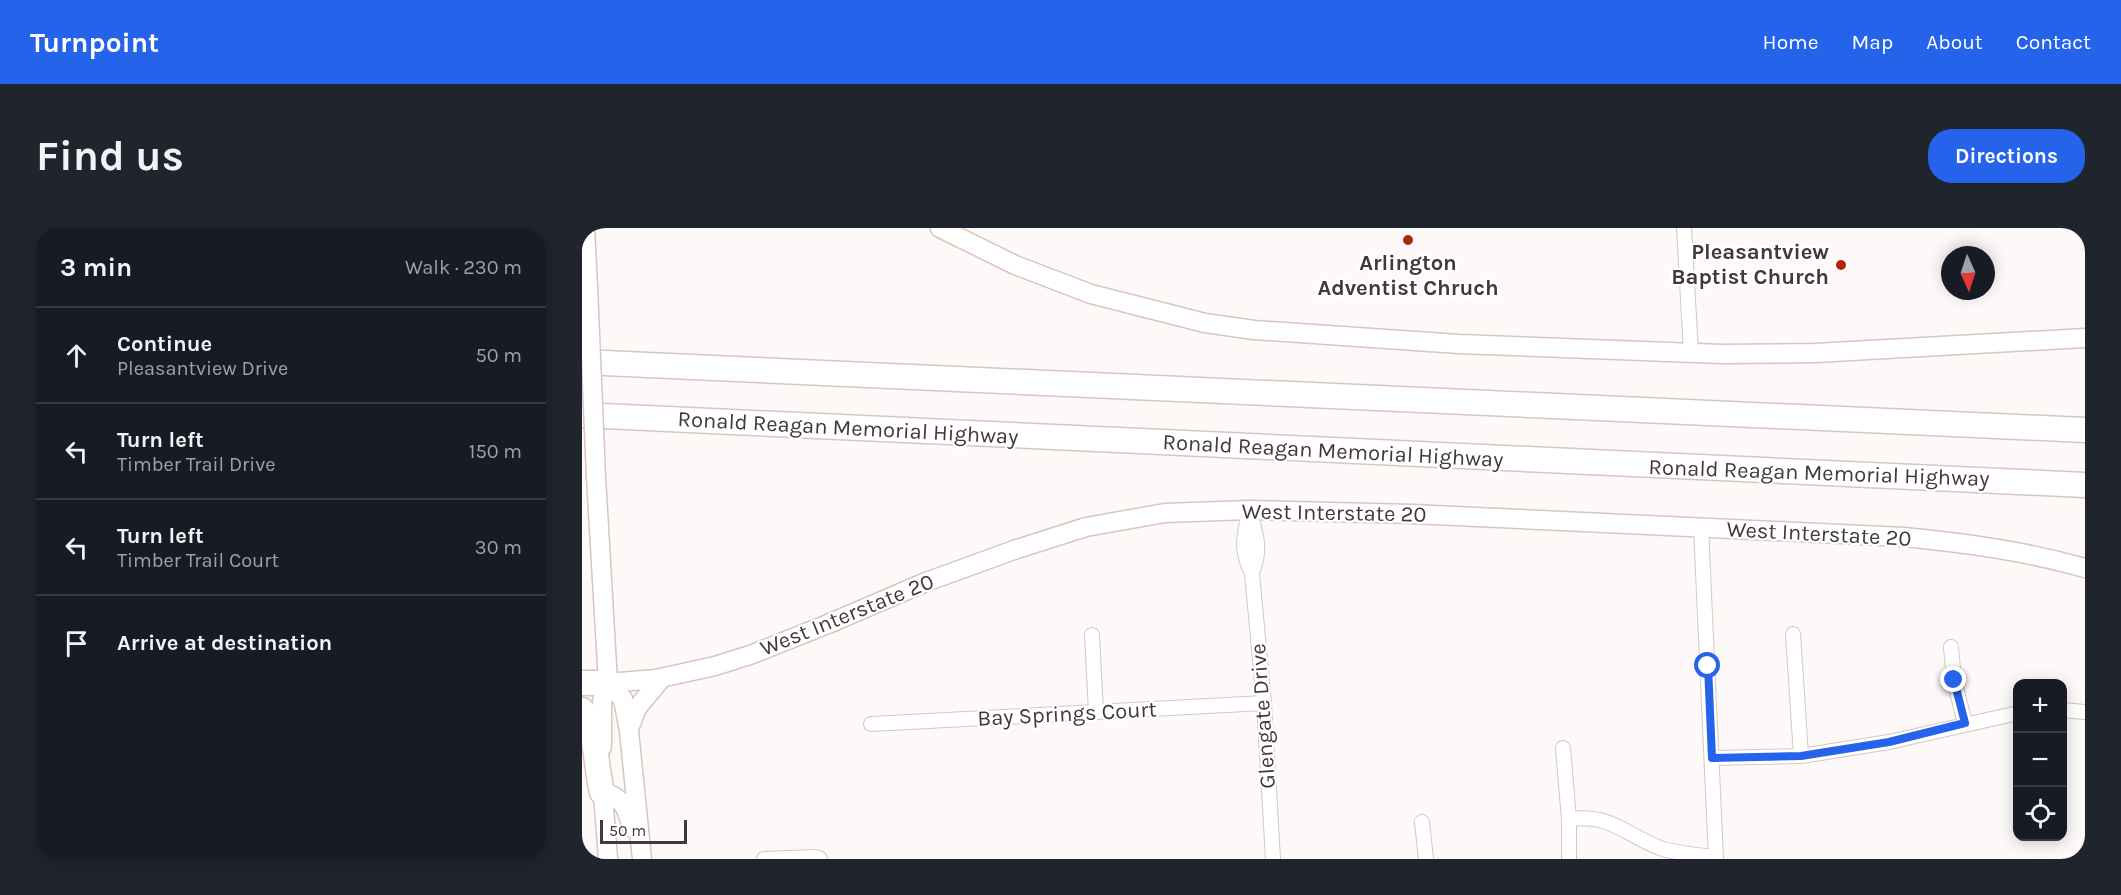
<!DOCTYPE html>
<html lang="en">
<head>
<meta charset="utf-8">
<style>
  :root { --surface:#171b24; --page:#20242c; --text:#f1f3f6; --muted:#9ea1a6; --line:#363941; --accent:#2563eb }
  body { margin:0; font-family:Karla,sans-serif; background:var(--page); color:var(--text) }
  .controls { position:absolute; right:18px; bottom:18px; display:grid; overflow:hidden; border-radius:12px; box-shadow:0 3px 15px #0003 }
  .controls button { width:54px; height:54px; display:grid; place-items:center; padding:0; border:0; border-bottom:2px solid var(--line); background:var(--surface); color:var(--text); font:30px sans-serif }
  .compass { position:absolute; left:1359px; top:18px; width:54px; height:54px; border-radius:50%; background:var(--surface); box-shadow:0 3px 15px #0003; rotate:177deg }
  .scale { position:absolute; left:18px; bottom:15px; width:87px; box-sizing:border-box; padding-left:6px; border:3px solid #413937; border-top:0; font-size:16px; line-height:21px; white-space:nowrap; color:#413937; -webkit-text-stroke:4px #fff; paint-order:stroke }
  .stop { position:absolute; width:18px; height:18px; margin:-14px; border:4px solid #2563eb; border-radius:50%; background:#fff }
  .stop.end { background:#2563eb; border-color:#fff; box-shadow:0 2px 6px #0008 }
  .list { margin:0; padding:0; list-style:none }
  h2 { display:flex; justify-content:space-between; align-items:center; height:78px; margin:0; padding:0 24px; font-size:26px }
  h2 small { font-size:20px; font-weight:400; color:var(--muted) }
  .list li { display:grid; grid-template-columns:39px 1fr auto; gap:18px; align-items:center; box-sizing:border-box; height:96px; padding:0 24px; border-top:2px solid var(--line) }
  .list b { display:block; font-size:22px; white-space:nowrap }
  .list p { margin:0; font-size:20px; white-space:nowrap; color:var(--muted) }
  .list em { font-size:20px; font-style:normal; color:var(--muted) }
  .icon { flex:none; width:33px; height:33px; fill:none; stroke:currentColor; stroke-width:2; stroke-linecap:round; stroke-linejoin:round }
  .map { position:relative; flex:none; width:1503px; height:631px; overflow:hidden; border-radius:24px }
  header { display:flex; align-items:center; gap:36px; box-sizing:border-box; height:84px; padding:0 30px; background:var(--accent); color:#fff }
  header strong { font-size:28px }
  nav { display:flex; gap:33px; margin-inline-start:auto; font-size:21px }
  .intro { display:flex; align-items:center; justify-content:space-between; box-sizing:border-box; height:144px; padding:0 36px }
  h1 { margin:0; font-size:42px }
  .button { padding:15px 27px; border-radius:24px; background:var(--accent); color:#fff; font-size:21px; font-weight:700 }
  main { display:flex; gap:36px; padding:0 36px }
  aside { flex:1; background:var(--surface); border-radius:24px; box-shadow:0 3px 15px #0003 }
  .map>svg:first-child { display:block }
</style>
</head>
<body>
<header>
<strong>Turnpoint</strong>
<nav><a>Home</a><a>Map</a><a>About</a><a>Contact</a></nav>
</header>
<div class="intro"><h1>Find us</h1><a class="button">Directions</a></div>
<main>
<aside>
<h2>3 min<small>Walk · 230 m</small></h2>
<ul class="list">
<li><svg class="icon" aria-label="ahead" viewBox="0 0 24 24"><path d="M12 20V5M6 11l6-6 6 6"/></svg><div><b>Continue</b><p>Pleasantview Drive</p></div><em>50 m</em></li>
<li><svg class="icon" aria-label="left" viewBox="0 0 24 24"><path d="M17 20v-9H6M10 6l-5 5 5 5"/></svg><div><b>Turn left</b><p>Timber Trail Drive</p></div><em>150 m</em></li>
<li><svg class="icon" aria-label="left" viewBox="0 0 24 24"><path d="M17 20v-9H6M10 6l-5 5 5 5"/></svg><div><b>Turn left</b><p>Timber Trail Court</p></div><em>30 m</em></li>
<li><svg class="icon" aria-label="arrive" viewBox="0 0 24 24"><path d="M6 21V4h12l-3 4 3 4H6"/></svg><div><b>Arrive at destination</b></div></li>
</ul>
</aside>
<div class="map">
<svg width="1503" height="631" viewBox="0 0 1503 631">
  <rect width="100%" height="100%" fill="#fdf9f8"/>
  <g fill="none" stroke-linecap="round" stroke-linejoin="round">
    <!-- street casing -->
    <g stroke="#d9c5c0" stroke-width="16">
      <g id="street">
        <path d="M1102,0L1109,125"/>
        <path d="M667,282C663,308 657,320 670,345L682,475L691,631"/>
        <path d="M668,286C675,308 679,322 670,345"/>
        <path d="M1119,299L1134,631"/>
        <path d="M1211,406L1219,528"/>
        <path d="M510,407L514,484"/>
        <path d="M1369,419L1372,452L1383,495"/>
        <path d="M1480,482L1503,484"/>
        <path d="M289,496L682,475"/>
        <path d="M981,520L987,591V631"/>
        <path d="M1130,530L1219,528L1307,514L1436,485"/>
        <path d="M987,591C1030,586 1042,606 1078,620C1096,626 1115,627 1134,629"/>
        <path d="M840,594L844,631"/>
        <path d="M182,631L234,629L238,631"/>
      </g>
    </g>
    <!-- secondary casing -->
    <g stroke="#d9c5c0" stroke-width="21">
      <g id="secondary">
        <path d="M3,0L6,59"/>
        <path d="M358,0L433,37L509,66L623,95L672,102L877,116L1140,126L1233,125L1503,110"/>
        <path d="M14,249L26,455L20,473V519"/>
        <path d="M26,455L74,451L133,438L168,427L246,396L344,354L432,322L504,299L583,285L667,282L830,286L1322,309C1383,315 1443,323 1503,340"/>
        <path d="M26,455L41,471L47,503L60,631"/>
        <path d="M47,501L55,480L80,450"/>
        <path d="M20,553L26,631"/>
        <path d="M20,564C41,568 45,581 50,600"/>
      </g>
    </g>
    <!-- highway casing -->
    <g stroke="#d9c5c0" stroke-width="27">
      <g id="highway">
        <path d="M0,134L1503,202"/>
        <path d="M0,187L1503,257"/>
        <path d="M0,455H26"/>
        <path d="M0,482C16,508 13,536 20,564"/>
      </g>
    </g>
    <!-- street -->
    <use href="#street" stroke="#fff" stroke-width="14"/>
    <!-- secondary -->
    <use href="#secondary" stroke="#fff" stroke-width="18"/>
    <!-- highway -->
    <use href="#highway" stroke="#fff" stroke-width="24"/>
    <!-- secondary-bridge casing -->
    <g stroke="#d9c5c0" stroke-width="21" stroke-linecap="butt">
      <path id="secondary-bridge" d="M6,59L14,249"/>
    </g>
    <!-- secondary-bridge -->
    <use href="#secondary-bridge" stroke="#fff" stroke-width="18"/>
  </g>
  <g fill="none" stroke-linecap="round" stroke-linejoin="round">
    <!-- route -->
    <path stroke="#2563eb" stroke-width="8" d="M1126,438L1130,530L1219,528L1307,514L1383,495L1372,452"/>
  </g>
  <!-- markers -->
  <g fill="#b22608" stroke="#fff" stroke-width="2">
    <circle cx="826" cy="12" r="6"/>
    <circle cx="1259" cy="37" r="6"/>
  </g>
  <g text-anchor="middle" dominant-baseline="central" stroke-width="4.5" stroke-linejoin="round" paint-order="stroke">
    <!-- poi labels -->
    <g font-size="22" font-weight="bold" fill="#413937" stroke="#fff" text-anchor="end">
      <text x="1247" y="24">Pleasantview<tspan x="1247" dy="25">Baptist Church</tspan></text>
      <text x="826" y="35" text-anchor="middle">Arlington<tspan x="826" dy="25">Adventist Chruch</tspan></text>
    </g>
    <!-- street labels -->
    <g font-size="22" fill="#413937" stroke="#fff">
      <text transform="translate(266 200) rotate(3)">Ronald Reagan Memorial Highway</text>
      <text transform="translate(751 223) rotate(3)">Ronald Reagan Memorial Highway</text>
      <text transform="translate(1237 245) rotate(2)">Ronald Reagan Memorial Highway</text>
      <text transform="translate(752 285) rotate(1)">West Interstate 20</text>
      <text transform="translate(1237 306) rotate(3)">West Interstate 20</text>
      <text transform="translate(265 387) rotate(-22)">West Interstate 20</text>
      <text transform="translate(485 486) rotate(-3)">Bay Springs Court</text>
      <text transform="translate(681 488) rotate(-94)">Glengate Drive</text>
    </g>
  </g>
</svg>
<div class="controls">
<button>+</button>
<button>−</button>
<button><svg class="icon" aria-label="locate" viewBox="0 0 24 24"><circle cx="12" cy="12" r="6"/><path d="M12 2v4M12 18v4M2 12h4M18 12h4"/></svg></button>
</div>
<svg class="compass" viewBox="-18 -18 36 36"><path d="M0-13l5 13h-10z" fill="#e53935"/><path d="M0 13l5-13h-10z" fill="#9ea1a6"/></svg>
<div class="scale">50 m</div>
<div class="stop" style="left:1126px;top:438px"></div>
<div class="stop end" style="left:1372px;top:452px"></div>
</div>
</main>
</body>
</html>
